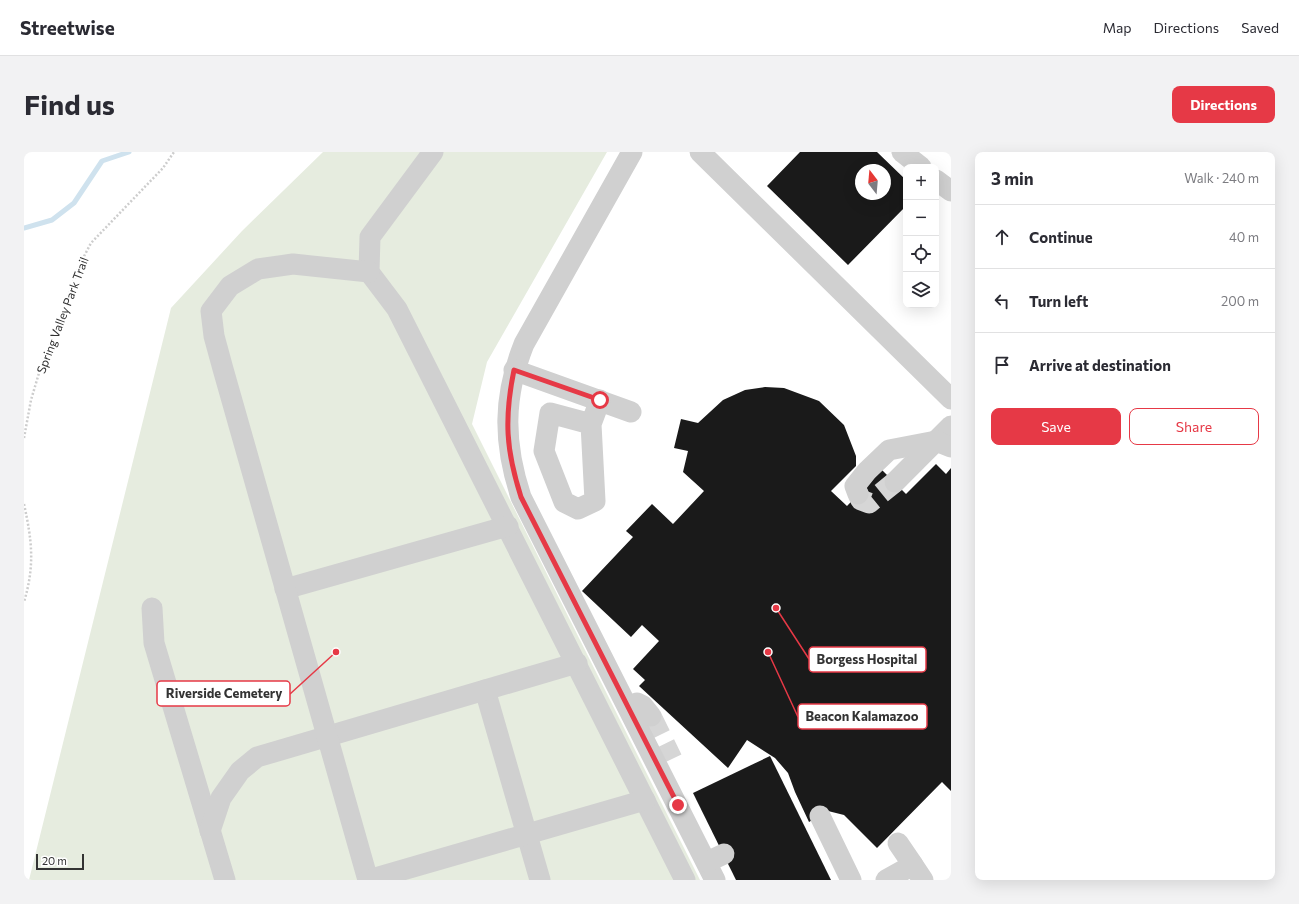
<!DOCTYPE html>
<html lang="en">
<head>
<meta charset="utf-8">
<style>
  :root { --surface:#fff; --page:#f2f2f3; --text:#2b2b33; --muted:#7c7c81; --line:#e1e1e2; --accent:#e63946 }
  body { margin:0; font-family:Commissioner,sans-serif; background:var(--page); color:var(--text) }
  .controls { position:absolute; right:12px; top:12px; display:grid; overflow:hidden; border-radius:8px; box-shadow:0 4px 16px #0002 }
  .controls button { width:36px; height:36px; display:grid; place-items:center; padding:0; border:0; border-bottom:1px solid var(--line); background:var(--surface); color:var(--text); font:20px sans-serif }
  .compass { position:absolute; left:831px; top:12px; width:36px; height:36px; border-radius:50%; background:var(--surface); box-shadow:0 4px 16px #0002; rotate:344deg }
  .scale { position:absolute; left:12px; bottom:10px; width:48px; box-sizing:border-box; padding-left:4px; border:2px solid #333; border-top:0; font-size:11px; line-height:14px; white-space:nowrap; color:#333; -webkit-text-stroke:3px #fff; paint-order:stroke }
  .stop { position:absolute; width:12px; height:12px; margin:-9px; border:3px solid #e63946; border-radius:50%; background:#fff }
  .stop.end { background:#e63946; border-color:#fff; box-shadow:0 1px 4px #0008 }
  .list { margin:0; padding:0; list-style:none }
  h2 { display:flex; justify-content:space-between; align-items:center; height:52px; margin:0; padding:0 16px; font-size:17px }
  h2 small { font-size:13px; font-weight:400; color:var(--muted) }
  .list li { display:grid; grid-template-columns:26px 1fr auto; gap:12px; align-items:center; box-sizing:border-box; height:64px; padding:0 16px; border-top:1px solid var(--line) }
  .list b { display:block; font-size:15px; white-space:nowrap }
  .list em { font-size:13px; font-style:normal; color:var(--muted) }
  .actions { display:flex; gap:8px; padding:12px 16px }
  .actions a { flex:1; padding:9px 0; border:1px solid var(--accent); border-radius:8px; text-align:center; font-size:14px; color:var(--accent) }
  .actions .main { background:var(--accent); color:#fff }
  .icon { flex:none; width:22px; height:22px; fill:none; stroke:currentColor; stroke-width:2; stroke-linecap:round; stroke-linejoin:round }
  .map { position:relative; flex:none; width:927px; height:728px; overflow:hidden; border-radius:8px }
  header { display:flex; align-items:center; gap:24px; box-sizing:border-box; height:56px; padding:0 20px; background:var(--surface); border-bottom:1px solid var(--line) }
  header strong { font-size:19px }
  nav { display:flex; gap:22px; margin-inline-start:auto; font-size:14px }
  .intro { display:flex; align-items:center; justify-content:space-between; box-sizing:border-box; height:96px; padding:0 24px }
  h1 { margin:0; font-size:28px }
  .button { padding:10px 18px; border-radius:8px; background:var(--accent); color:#fff; font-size:14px; font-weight:700 }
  main { display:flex; gap:24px; padding:0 24px }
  aside { flex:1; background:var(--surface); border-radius:8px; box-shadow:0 4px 16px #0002 }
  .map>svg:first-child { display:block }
</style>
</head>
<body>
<header>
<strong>Streetwise</strong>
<nav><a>Map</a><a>Directions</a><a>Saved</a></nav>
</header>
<div class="intro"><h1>Find us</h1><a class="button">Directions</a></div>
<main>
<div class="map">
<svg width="927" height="728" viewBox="0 0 927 728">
  <rect width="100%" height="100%" fill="#fff"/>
  <!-- green -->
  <path fill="#e6ecdf" d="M299,0H583L463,210L448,272L676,728H5L147,156L218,79Z"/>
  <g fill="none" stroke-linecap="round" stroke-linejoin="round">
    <!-- stream -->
    <path stroke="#cfe2ee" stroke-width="5" d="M0,76L28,68L50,51L78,9L105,0"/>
  </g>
  <!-- building -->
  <g fill="#1a1a1a" fill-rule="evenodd">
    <path d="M776,0H853L882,28V54L824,113L743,34ZM837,18H861V42H837Z"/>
    <path d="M741,235L760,236L795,249L820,273L832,304V314L807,339L823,354L858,318L882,342L912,312L922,322L927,316V639L918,630L853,696L820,663L804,659L785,670L771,640L764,621L751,606L723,588L704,616L615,534L621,528L609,517L635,489L618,473L607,485L558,439L609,385L602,379L628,352L649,372L680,339L659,320L664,299L650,296L657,267L674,271L699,248L721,238Z"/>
    <path d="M746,604L807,728H712L669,641Z"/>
  </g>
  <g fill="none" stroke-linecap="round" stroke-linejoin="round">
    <!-- minor-tunnel -->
    <g stroke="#d6d6d6" stroke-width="21" stroke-dasharray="21 10" stroke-linecap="butt">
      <path d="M834,342L837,348L845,351L871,330"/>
      <path d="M627,564L648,607"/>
    </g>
    <!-- path -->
    <g stroke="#cdcdcd" stroke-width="2.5" stroke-dasharray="2 2" stroke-linecap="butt">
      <path d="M0,286L7,248L15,221L56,112L67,91L139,16L150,0"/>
      <path d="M0,352C8,389 11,413 0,450"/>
    </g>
    <!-- minor -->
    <g stroke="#d0d0d0" stroke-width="21">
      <path d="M409,0L346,85L345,120L373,157L661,728"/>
      <path d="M608,0L500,192C479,245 479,290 497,345L691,728"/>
      <path d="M676,0L927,247"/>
      <path d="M878,0L897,15"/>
      <path d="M912,28L927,39"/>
      <path d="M490,218L607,260"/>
      <path d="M567,272L526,261L520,299L540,350L554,357L571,349L567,272L576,248"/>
      <path d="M871,330L927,274"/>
      <path d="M834,342L831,334L843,319L865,298L912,289L927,295"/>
      <path d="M261,437L484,374"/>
      <path d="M128,456L130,491L201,728"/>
      <path d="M461,538L516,728"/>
      <path d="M605,555L613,551L619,554L627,564"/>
      <path d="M796,664L827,728"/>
      <path d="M186,679L197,646L216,619L233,605L553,511"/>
      <path d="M874,691L889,713"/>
      <path d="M683,710L700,702"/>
      <path d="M344,728L199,217L190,184L187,159L206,134L234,117L269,112L345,120"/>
      <path d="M344,728L621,648"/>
      <path d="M862,728L889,713L899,728"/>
    </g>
  </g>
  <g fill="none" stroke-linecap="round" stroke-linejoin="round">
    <!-- route -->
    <path stroke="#e63946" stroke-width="5" d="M576,248L490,218C480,267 482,298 497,345L654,653"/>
  </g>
  <g text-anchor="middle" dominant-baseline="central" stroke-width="4" stroke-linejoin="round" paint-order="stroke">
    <!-- street labels -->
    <g font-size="12" fill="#333" stroke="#fff">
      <text transform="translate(38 163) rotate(-69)">Spring Valley Park Trail</text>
    </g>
  </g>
  <!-- callouts -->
  <path fill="none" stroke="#e63946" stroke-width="1.5" d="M752 456L785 507M312 500L266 542M744 500L774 565"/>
  <g fill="#e63946" stroke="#fff" stroke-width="1.5">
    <circle cx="752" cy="456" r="4"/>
    <circle cx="312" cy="500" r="4"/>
    <circle cx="744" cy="500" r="4"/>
  </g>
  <g fill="#fff" stroke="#e63946" stroke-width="1.5">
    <rect x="785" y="495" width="117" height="25" rx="4"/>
    <rect x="133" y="529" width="133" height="25" rx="4"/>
    <rect x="774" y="552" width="129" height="25" rx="4"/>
  </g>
  <g font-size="13" text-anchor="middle" font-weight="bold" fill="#333">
    <text x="843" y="512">Borgess Hospital</text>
    <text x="200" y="546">Riverside Cemetery</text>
    <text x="838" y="569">Beacon Kalamazoo</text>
  </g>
</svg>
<div class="controls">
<button>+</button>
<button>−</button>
<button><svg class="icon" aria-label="locate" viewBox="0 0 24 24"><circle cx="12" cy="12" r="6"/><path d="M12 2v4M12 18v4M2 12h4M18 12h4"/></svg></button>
<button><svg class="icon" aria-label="layers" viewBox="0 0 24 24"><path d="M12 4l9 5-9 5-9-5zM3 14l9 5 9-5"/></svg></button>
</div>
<svg class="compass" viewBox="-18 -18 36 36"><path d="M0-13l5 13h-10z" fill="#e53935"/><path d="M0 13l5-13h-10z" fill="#7c7c81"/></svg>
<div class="scale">20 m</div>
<div class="stop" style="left:576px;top:248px"></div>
<div class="stop end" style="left:654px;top:653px"></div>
</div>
<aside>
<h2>3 min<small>Walk · 240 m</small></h2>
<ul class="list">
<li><svg class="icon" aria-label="ahead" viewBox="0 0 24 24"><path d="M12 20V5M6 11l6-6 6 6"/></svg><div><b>Continue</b></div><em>40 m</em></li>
<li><svg class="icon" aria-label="left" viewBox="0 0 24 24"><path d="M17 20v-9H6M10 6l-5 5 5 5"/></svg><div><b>Turn left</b></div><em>200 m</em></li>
<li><svg class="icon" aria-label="arrive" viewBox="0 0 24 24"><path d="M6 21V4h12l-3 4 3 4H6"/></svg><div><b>Arrive at destination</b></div></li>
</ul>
<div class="actions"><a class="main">Save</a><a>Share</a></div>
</aside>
</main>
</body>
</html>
